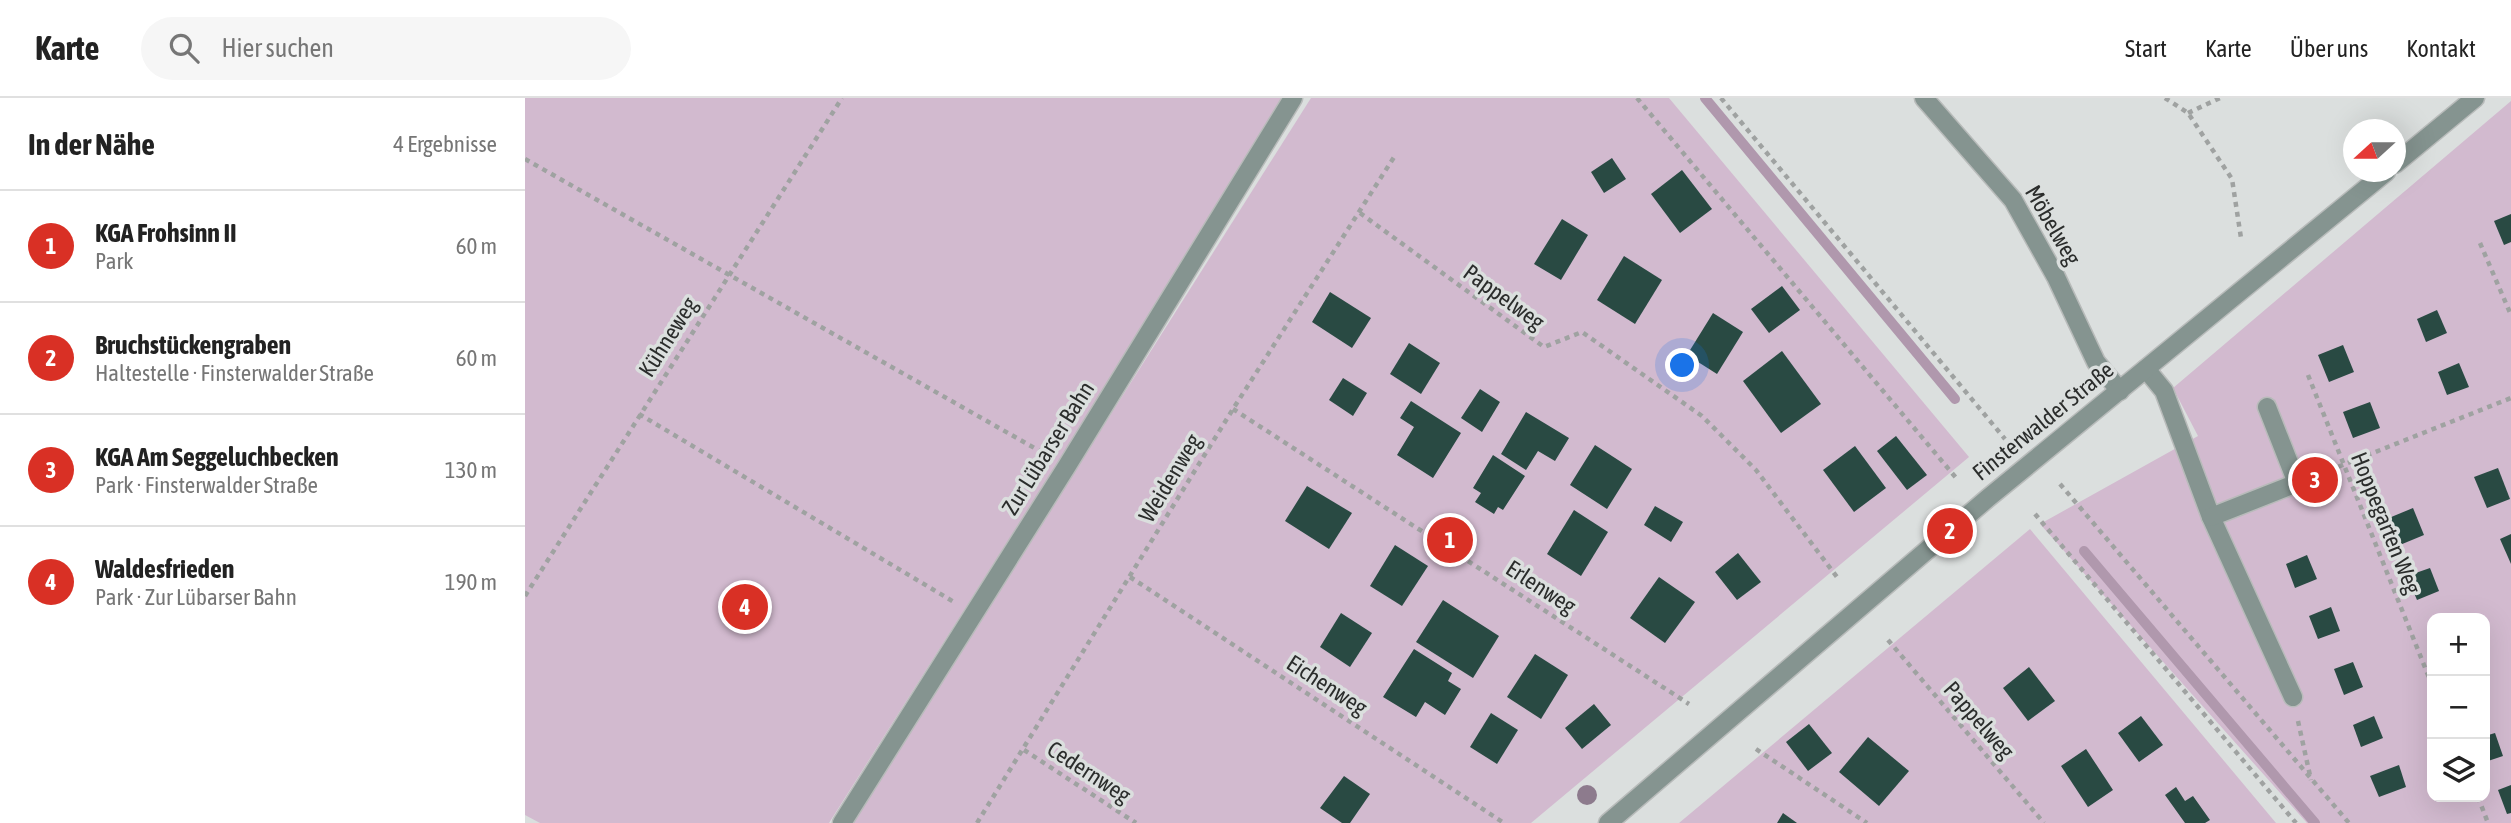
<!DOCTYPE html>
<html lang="de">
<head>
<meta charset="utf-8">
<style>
  :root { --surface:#fff; --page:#f6f6f6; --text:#222; --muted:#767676; --line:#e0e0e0; --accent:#d93025 }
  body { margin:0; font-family:"Asap Condensed",sans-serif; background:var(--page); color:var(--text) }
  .controls { position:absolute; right:21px; bottom:21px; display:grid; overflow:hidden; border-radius:14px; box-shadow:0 7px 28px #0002 }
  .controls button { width:63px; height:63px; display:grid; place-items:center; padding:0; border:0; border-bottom:2px solid var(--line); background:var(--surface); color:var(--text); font:35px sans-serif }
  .compass { position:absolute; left:1818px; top:21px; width:63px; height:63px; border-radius:50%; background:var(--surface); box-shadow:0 7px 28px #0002; rotate:249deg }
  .you { position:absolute; left:1158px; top:268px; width:24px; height:24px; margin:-18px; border:5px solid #fff; border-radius:50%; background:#1a73e8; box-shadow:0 0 0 10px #1a73e833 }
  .badge { display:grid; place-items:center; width:46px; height:46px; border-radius:50%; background:var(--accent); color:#fff; font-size:23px; font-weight:700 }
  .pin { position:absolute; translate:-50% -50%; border:4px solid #fff; box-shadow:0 2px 7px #0006 }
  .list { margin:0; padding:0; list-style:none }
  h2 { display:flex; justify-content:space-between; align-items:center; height:91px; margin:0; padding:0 28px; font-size:30px }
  h2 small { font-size:23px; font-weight:400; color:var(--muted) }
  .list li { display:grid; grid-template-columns:46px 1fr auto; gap:21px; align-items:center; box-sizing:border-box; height:112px; padding:0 28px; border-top:2px solid var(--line) }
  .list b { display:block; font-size:26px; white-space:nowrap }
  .list p { margin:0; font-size:23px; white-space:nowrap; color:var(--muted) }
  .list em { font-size:23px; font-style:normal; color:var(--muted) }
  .icon { flex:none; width:38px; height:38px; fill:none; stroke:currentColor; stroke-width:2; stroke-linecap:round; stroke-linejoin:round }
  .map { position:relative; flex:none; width:1986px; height:725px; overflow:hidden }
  header { display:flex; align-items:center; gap:42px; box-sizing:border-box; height:98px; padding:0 35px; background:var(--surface); border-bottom:2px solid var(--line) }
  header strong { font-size:33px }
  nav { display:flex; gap:38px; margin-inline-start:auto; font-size:24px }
  .search { width:490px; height:63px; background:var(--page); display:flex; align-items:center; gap:18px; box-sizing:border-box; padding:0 24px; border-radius:38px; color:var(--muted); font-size:26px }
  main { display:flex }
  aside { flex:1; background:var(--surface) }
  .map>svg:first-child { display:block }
</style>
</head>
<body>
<header>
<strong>Karte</strong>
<div class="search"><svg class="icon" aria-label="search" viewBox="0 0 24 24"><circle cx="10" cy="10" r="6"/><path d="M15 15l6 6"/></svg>Hier suchen</div>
<nav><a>Start</a><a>Karte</a><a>Über uns</a><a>Kontakt</a></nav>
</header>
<main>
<aside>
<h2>In der Nähe<small>4 Ergebnisse</small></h2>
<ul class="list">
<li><span class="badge">1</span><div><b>KGA Frohsinn II</b><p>Park</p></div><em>60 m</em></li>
<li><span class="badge">2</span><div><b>Bruchstückengraben</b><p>Haltestelle · Finsterwalder Straße</p></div><em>60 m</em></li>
<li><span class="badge">3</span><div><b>KGA Am Seggeluchbecken</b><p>Park · Finsterwalder Straße</p></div><em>130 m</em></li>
<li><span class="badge">4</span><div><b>Waldesfrieden</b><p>Park · Zur Lübarser Bahn</p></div><em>190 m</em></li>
</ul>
</aside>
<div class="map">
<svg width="1986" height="725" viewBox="0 0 1986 725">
  <rect width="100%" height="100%" fill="#dbdfde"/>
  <!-- green -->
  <g fill="#d2bacf" fill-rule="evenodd">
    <path d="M0,0H772L573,301L304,725H15L0,717Z"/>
    <path d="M786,0H1144L1444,359L1006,725H327Z"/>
    <path d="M1986,3V725H1782L1515,426L1673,338L1648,290ZM1907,520H1960V699H1907Z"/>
    <path d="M1505,431L1751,725H1154Z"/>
  </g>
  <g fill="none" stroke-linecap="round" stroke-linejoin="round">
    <!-- stream -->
    <g stroke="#b098ad" stroke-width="10">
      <path d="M1180,0L1430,301"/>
      <path d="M1559,453L1790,725"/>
    </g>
  </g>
  <!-- building -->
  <g fill="#294a43">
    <path d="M1087,60L1101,81L1079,95L1066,74Z"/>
    <path d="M1157,72L1187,111L1155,135L1126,96Z"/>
    <path d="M1986,116V144L1979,147L1969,123Z"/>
    <path d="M1037,121L1063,137L1036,182L1009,166Z"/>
    <path d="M1099,158L1137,182L1110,226L1072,202Z"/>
    <path d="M1257,188L1275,212L1244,235L1226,211Z"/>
    <path d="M805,194L846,220L827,250L787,224Z"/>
    <path d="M1912,212L1922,235L1901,244L1892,221Z"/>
    <path d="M1188,215L1218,234L1192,276L1162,257Z"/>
    <path d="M884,245L915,265L896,296L865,276Z"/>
    <path d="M1818,247L1829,274L1804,284L1793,257Z"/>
    <path d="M1257,253L1296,306L1256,335L1218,283Z"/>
    <path d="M1934,265L1944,289L1922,297L1913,274Z"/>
    <path d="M818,280L842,295L828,318L804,302Z"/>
    <path d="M955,291L975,304L957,334L936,320Z"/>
    <path d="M886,303L936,335L908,380L872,357L889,329L875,320Z"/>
    <path d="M1845,304L1855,330L1828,340L1818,314Z"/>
    <path d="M1001,314L1044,340L1030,363L1013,353L1001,372L976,356Z"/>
    <path d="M1371,338L1402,377L1382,392L1352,353Z"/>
    <path d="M1070,347L1107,371L1082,411L1045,387Z"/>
    <path d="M1330,348L1361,390L1329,414L1298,372Z"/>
    <path d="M968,357L1000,378L978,412L973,409L969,416L950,404L956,395L948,390Z"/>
    <path d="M1973,370L1985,401L1962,410L1949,379Z"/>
    <path d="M782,388L827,415L804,451L760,423Z"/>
    <path d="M1130,408L1158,424L1146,444L1119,427Z"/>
    <path d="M1888,410L1899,437L1870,449L1859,422Z"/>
    <path d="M1049,412L1083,434L1056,478L1022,456Z"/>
    <path d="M1986,436V466L1975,441Z"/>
    <path d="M870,447L903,468L877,508L845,488Z"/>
    <path d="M1213,455L1236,484L1212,502L1190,474Z"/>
    <path d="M1782,457L1792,481L1770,490L1761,466Z"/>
    <path d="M1905,470L1914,493L1892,502L1882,478Z"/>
    <path d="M1134,479L1170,504L1140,545L1105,520Z"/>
    <path d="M918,502L974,538L948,580L891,544Z"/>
    <path d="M1806,509L1815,533L1793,541L1784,518Z"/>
    <path d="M816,515L847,535L825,569L795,549Z"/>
    <path d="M889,551L927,575L923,583L936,591L920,617L900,604L891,619L858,599Z"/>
    <path d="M1010,556L1043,577L1016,621L982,599Z"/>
    <path d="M1828,564L1838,589L1819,597L1809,571Z"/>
    <path d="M1504,569L1530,603L1503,623L1478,590Z"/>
    <path d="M1069,606L1086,627L1057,651L1040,630Z"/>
    <path d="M966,615L993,632L972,666L945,649Z"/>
    <path d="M1616,618L1638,647L1614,664L1593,635Z"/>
    <path d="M1849,618L1858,640L1836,649L1828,627Z"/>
    <path d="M1284,626L1307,655L1283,673L1261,644Z"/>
    <path d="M1970,635L1978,658L1960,664V638Z"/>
    <path d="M1343,639L1384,673L1354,708L1314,674Z"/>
    <path d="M1561,651L1588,692L1563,709L1536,668Z"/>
    <path d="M1874,667L1881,689L1854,699L1845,678Z"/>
    <path d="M819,678L845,696L825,725H817L795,710Z"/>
    <path d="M1986,687V715L1982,716L1973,692Z"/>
    <path d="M1651,689L1660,703L1668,698L1685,722L1680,725H1660L1640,697Z"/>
    <path d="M1258,715L1272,725H1252Z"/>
  </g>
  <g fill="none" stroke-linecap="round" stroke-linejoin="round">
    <!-- minor casing -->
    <g stroke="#b8bbba" stroke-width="21">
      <g id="minor">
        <path d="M1399,0L1488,102L1531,179L1571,264L1595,293"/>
        <path d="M1870,66L1950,0"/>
        <path d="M1621,271L1639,293L1686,419L1768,599"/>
        <path d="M1686,419L1772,385L1742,309"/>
        <path d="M317,725L542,368L768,0"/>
        <path d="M1083,725L1463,400L1861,74"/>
      </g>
    </g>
    <!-- path -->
    <g stroke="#9fa2a1" stroke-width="4.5" stroke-dasharray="5 5" stroke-linecap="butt">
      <path d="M1112,0L1432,381"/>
      <path d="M1196,0L1480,341"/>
      <path d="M1640,0L1663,15L1707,81L1716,140"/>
      <path d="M1663,15L1695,0"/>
      <path d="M0,61L520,356"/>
      <path d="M835,115L1019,249L1057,234L1177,318L1231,372L1312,479"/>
      <path d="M1955,145L1986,217"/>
      <path d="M1783,277L1907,587"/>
      <path d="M708,311L1164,606"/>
      <path d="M114,316L429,504"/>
      <path d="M1795,376L1986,300"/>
      <path d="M1535,386L1824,725"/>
      <path d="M1510,416L1771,725"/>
      <path d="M605,479L979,725"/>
      <path d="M0,498L317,0"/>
      <path d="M1363,542L1519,725"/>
      <path d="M1773,623L1786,682"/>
      <path d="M1231,651L1342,725"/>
      <path d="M499,652L611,725"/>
      <path d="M1953,699L1963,725"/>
      <path d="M452,725L708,311L871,56"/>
    </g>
    <!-- minor -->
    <use href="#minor" stroke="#859490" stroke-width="18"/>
  </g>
  <!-- trees -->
  <circle fill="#8d7b8d" cx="1062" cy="697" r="10"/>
  <g text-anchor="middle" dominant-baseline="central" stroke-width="7" stroke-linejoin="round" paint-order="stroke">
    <!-- street labels -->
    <g font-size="23" fill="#2b2d2c" stroke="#dbdfde">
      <text transform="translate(1528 127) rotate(60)">Möbelweg</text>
      <text transform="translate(979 199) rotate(36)">Pappelweg</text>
      <text transform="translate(143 239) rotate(-58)">Kühneweg</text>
      <text transform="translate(1518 323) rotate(-39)">Finsterwalder Straße</text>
      <text transform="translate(523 350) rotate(-58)">Zur Lübarser Bahn</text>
      <text transform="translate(645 380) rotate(-59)">Weidenweg</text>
      <text transform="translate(1861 425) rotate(68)">Hoppegarten Weg</text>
      <text transform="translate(1016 489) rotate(33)">Erlenweg</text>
      <text transform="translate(802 587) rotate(33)">Eichenweg</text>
      <text transform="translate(1454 622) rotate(49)">Pappelweg</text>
      <text transform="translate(564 674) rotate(33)">Cedernweg</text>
    </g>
  </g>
</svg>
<div class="controls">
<button>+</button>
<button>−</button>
<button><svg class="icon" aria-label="layers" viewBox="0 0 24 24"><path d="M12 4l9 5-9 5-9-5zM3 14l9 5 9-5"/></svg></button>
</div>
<svg class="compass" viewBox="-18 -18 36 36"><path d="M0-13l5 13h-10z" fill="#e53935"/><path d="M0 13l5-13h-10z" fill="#767676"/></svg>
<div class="you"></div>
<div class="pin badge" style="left:925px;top:442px">1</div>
<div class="pin badge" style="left:1425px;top:433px">2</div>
<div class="pin badge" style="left:1790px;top:382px">3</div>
<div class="pin badge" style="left:220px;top:509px">4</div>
</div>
</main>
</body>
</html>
